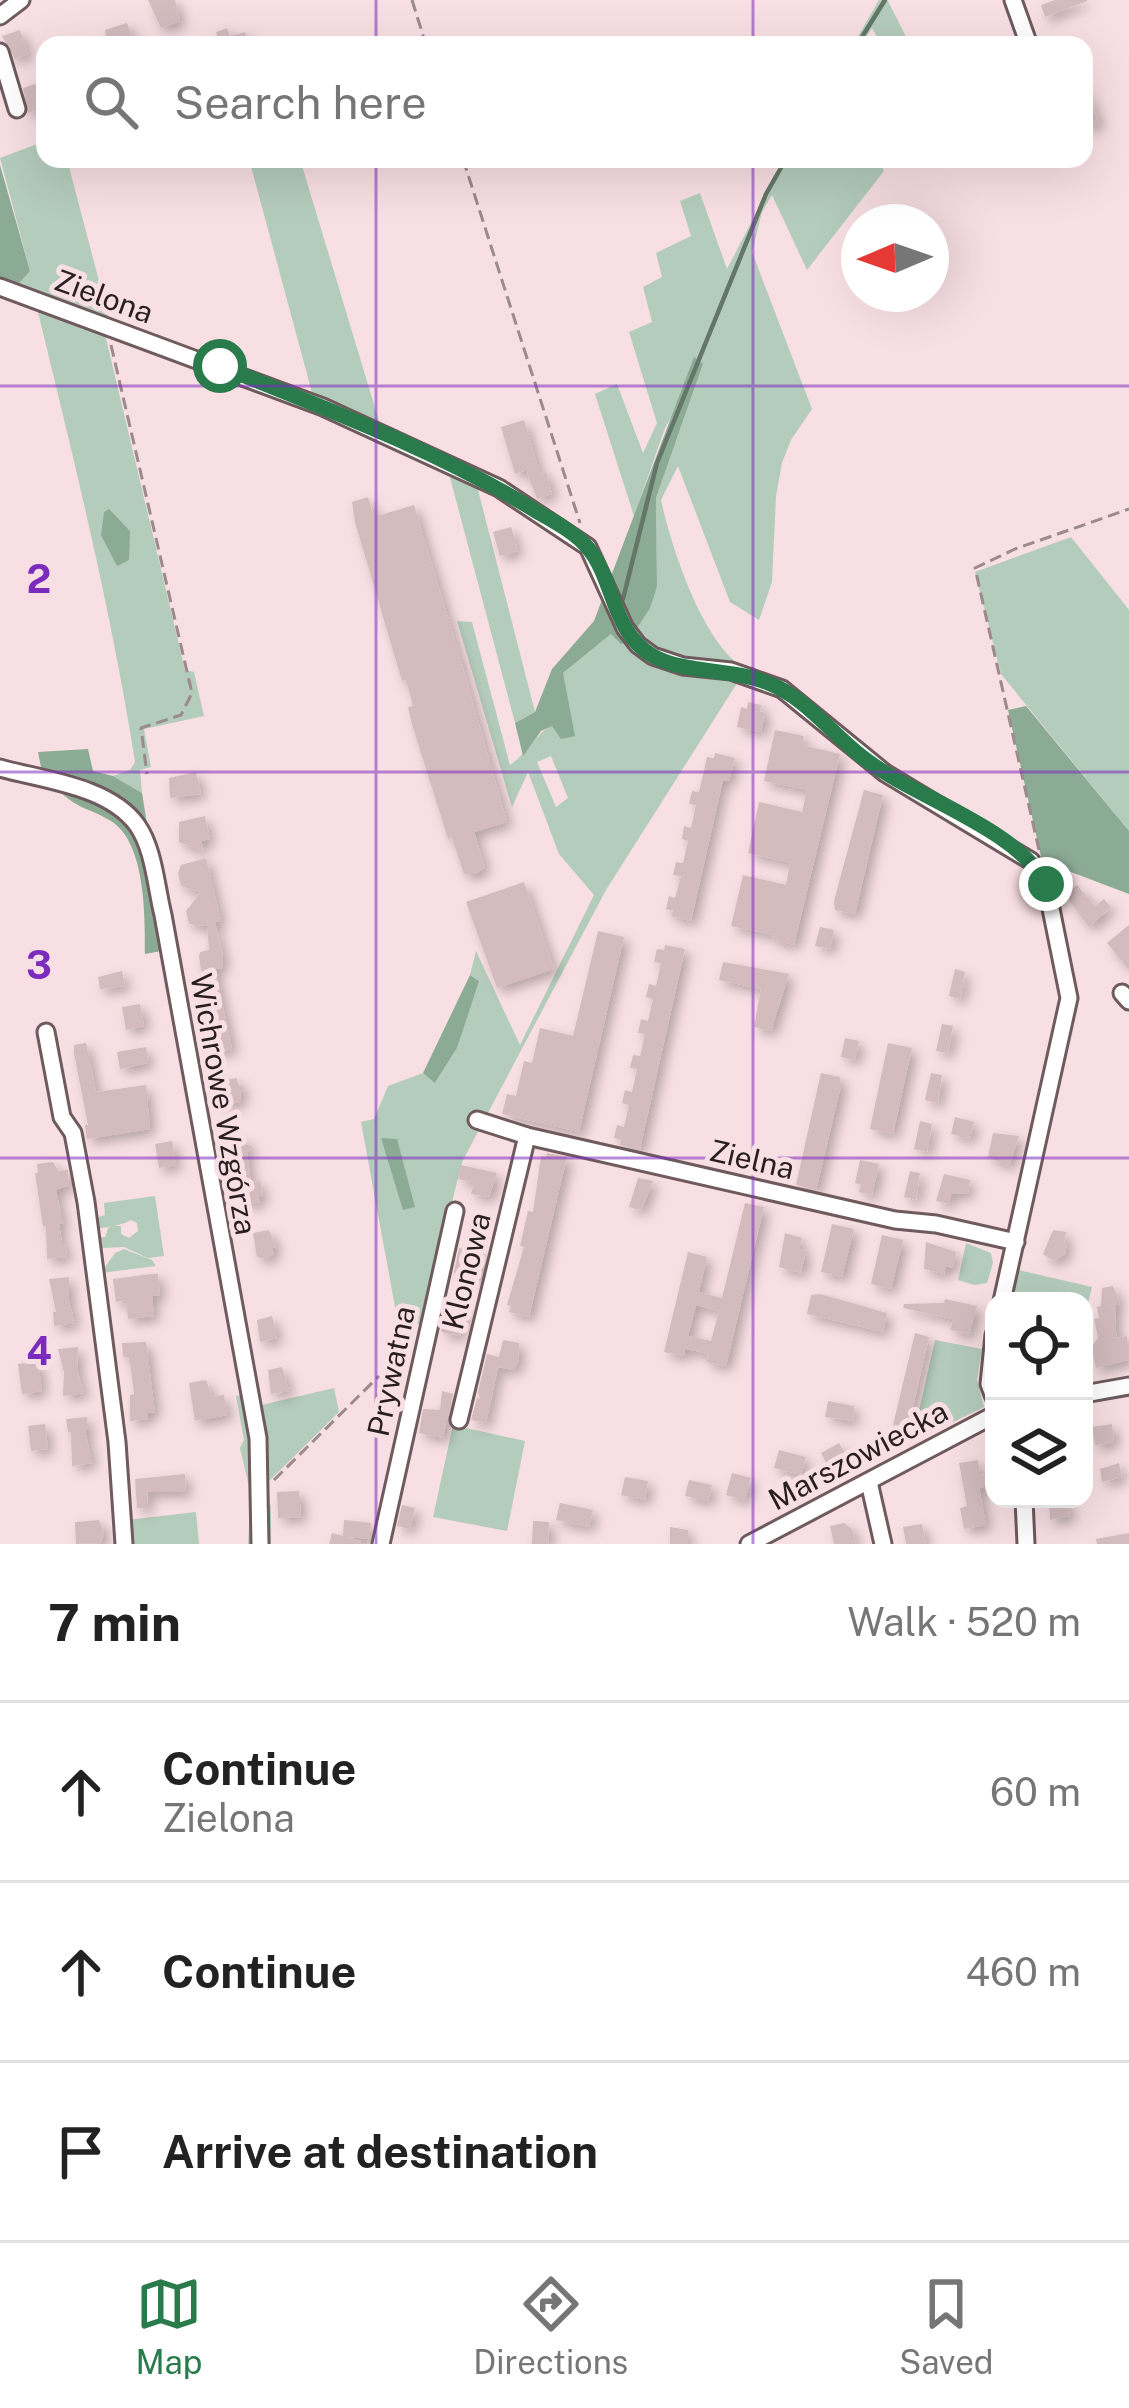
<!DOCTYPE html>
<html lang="en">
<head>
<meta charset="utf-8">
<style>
  :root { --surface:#fff; --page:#f6f6f6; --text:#222; --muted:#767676; --line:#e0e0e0; --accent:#297b4c }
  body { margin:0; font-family:"Public Sans",sans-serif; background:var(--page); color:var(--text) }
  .controls { position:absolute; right:36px; bottom:36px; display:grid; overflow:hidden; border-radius:24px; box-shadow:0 12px 48px #0002 }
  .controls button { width:108px; height:108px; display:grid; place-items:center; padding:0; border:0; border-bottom:3px solid var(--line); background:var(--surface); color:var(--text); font:60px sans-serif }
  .compass { position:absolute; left:841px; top:204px; width:108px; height:108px; border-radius:50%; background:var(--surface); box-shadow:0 12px 48px #0002; rotate:268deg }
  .stop { position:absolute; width:36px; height:36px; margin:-27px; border:9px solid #297b4c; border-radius:50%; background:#fff }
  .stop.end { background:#297b4c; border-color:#fff; box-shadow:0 3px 12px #0008 }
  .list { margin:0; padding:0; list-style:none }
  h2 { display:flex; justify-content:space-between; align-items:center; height:156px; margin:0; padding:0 48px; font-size:51px }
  h2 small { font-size:39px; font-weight:400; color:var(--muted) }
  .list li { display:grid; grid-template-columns:78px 1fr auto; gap:36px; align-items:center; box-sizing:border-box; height:180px; padding:0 48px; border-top:3px solid var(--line) }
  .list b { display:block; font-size:45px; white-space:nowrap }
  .list p { margin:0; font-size:39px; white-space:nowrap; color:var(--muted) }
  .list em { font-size:39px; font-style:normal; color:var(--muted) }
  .icon { flex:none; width:66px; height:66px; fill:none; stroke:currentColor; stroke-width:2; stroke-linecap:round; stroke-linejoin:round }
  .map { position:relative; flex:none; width:1129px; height:1544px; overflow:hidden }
  .search { position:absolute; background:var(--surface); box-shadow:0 12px 48px #0002; left:36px; right:36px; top:36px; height:132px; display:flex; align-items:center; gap:30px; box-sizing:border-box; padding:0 42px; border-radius:24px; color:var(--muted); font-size:45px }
  .sheet { height:696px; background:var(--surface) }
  nav { display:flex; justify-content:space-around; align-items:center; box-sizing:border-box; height:168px; border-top:3px solid var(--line); background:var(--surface); font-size:33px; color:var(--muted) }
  nav a { display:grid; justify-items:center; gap:6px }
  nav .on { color:var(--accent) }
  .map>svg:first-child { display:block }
</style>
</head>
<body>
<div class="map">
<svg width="1129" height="1544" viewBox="0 0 1129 1544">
  <defs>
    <filter id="shadow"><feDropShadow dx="5.5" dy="5.5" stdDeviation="6" flood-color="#0004"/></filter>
  </defs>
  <rect width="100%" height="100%" fill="#f8dfe3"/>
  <!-- green -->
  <g fill="#b4ccbb" fill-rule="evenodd">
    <path d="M879,0L888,1L910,45H882L872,28L861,45H853Z"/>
    <path d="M45,141V159H67L110,323L15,288L30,271L0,158Z"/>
    <path d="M249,159H300L382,431L314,400Z"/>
    <path d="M784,159H879L884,171L807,270L772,195L762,212L752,252L812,409L791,440L782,463L776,496L772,582L759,620L730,602L678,466L661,500C671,546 703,646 746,669L606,890L462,1162L422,1324L398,1323L361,1122L374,1119L388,1086L423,1073L436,1082L457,1048L478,980L470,975L476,951L520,1045L594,895L559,854L528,772L512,807L457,621L472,622L510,765C527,754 535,734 552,725L563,673L611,634L657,586L656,498L703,364L665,428L634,516L595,394L617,384L643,453L657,423L629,332L652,322L643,287L662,277L656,253L691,236L680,201L700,193L727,269ZM551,756L568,798L556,807L537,762Z"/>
    <path d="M36,304L104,330L185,670L194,672L204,716L144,729L151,767L140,770L142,793L113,776L130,770L135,762C111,608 73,456 36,304Z"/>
    <path d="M448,470L476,482L535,712L515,723Z"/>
    <path d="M1071,537L1129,610V831L1001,674L975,572Z"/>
    <path d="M155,1196L164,1256L148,1258L124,1247L102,1248L100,1237H105L109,1226H121V1234L129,1238L138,1231L137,1223L131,1220C124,1225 106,1227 97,1229L95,1218L105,1215L104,1203Z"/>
    <path d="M966,1243L991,1253L993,1263L987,1283L974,1285L958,1280Z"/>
    <path d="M124,1249L152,1260L156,1266L101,1273L115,1253Z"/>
    <path d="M1014,1269L1092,1287L1084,1319V1301H1008Z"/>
    <path d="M935,1340L982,1349L977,1380L984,1407L912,1442Z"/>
    <path d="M334,1388L339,1412L264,1486L271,1507V1544H264L253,1407Z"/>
    <path d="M242,1395L255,1462L253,1544H248L251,1495L240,1448L244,1440L236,1396Z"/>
    <path d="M453,1425L525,1441L507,1531L433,1517Z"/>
    <path d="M196,1512L199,1544H128L127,1520Z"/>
  </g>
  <!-- forest -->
  <g fill="#8cab95">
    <path d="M0,165L30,271L15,288L0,284Z"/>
    <path d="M694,357L703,364L656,498L657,586L650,608L628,642L621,644L611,634L563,673L575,736L561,739L552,726L541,731L523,756L515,723L535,712L552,669L594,621Z"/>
    <path d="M109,509L130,531L129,560L117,566L101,535L104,512Z"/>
    <path d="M1026,706L1129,831V894L1042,861L1008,710Z"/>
    <path d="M88,749L93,771L113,776L142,793L150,843L139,822L42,772L38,752Z"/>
    <path d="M55,787L123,815L136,831L161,951L145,954C145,917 146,843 111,821C86,806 79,811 55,787Z"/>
    <path d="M470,975L479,981L457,1048L435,1083L423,1073Z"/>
    <path d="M381,1138L397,1139L415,1207L403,1210Z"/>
  </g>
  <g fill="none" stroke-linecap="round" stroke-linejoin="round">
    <!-- stream -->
    <g stroke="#647668" stroke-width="4.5">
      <path d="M857,45L885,0"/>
      <path d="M623,599L657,463L766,194L786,159"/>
    </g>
  </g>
  <!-- building -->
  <g fill="#d3bbbe" fill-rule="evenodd" filter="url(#shadow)">
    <path d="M148,0H175L180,21L161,28Z"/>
    <path d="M1055,0H1087V1L1045,17L1041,5Z"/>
    <path d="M127,23L135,45H107L105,30Z"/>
    <path d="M227,28L230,36L245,32L250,45H210L218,40L216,32Z"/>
    <path d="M20,30L28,54L15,59L2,36Z"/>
    <path d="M1084,82L1099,123L1084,128Z"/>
    <path d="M38,83L45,107L28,113L23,88Z"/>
    <path d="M524,420L540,474L546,472L552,494L537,499L526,470L515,474L501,427Z"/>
    <path d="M368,497L374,517L414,505L462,664L507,822L474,832L485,867L476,874H464L452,838L448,839L411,721L408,707L413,706L406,680L402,681L355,522L352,502Z"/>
    <path d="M511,527L518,551L500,556L493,532Z"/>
    <path d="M748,702L761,705L760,711L765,713L761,732L737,727L741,707L747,709Z"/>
    <path d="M775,730L804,736L802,745L840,754L794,945L772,939L773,935L731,926L743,875L786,885L790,863L748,853L759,802L802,812L807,790L764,781Z"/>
    <path d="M715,753L735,758L729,781L723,780L691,921L671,916L673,911L666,909L669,896L675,898L681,876L673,875L676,862L683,863L688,841L682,839L684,826L691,828L696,805L689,804L692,791L699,792L707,757L714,758Z"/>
    <path d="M196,772L201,794L170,798L169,778Z"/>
    <path d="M864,790L883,795L855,914L835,910L834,901Z"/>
    <path d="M205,816L210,839L201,841L204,851L179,842V822Z"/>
    <path d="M206,858L221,921L215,922L223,958L222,968L215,969L232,1049L215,1053L199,957L200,952L209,950L207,926L189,924L186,911L201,892L181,886L178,873L181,865Z"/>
    <path d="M524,882L554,969L497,988L466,902Z"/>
    <path d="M1077,885L1095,906L1104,899L1111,907L1089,927L1065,895Z"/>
    <path d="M1129,925V970L1107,943Z"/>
    <path d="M820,927L834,930L830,949L815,946Z"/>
    <path d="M598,931L624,937L579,1132L502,1114L507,1094L516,1096L524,1061L532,1063L540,1028L573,1036Z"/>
    <path d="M665,945L685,949L640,1149L620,1145L621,1140L614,1138L617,1125L624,1127L629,1105L622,1103L625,1090L632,1092L637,1069L630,1068L633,1055L640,1056L645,1034L638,1033L641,1019L648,1021L653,999L646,997L649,984L656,986L661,963L654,962L657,949L664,950Z"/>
    <path d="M723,962L789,974L771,1031L754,1027L761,989L719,980Z"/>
    <path d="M955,969L965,972L960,999L949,996Z"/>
    <path d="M122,971L125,986L100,989L98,977Z"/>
    <path d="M140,1004L144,1026L126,1030L122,1007Z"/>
    <path d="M942,1024L953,1026L948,1053L936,1051Z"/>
    <path d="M845,1038L859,1041L855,1060L841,1057Z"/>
    <path d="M86,1043L96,1092L146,1085L150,1129L87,1139L85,1125H88L74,1053V1045Z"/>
    <path d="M888,1043L912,1048L893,1134L870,1129Z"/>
    <path d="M146,1047L148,1063L120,1069L117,1052Z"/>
    <path d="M821,1073L840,1077L841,1086L816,1190L796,1185Z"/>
    <path d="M931,1073L942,1075L938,1103L925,1100Z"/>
    <path d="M237,1078L238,1085L245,1088L240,1093L241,1102L222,1105L218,1081Z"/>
    <path d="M955,1117L974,1122L970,1139L951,1134Z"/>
    <path d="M920,1121L932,1124L927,1152L914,1149Z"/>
    <path d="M993,1133L1019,1136L1009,1166L988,1157Z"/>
    <path d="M245,1138L246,1144L253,1147L247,1152L251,1183L260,1181L263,1195L258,1196L260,1202L245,1205L242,1193L234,1195V1159L230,1160L226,1141Z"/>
    <path d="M172,1141L176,1165L159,1168L155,1144Z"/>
    <path d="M547,1153L567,1157L529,1317L509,1312L511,1306L507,1305L524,1247L520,1246L528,1211L533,1212L541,1156L546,1157Z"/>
    <path d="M860,1160L879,1164L872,1195L859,1192L861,1185L855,1183Z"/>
    <path d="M53,1162L58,1171L68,1170L69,1185L56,1190L63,1224H59L62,1244H65L67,1257L47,1259L46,1226H43L35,1173H38L37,1164Z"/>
    <path d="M461,1165L497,1173L489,1197L471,1194L474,1182L458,1179Z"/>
    <path d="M910,1171L920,1173L916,1200L904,1197Z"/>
    <path d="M944,1174L970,1180L968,1193L951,1194L948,1204L936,1201Z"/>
    <path d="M638,1178L653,1181L641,1210L629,1207Z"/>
    <path d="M745,1203L764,1207L726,1366L707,1362L708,1354L696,1351L685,1349L684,1356L664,1352L688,1252L707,1257L699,1292L722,1298ZM696,1305L719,1311L711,1341L688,1336Z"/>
    <path d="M832,1224L854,1229L842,1277L821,1272Z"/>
    <path d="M269,1230L276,1247L272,1248L274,1254L266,1259L257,1257L253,1233Z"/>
    <path d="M1053,1230L1066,1232L1064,1242L1067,1243L1065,1254L1054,1261L1043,1254Z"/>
    <path d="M785,1233L802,1238L799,1249L806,1251L801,1273L779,1267Z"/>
    <path d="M882,1235L903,1240L891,1289L871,1284Z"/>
    <path d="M926,1242L956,1252L953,1268L946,1266L944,1274L924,1269Z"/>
    <path d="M459,1248L485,1254L479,1279L454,1273Z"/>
    <path d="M152,1274H158L160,1295L152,1296L154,1316L128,1319L126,1300L116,1302L113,1279Z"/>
    <path d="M69,1277V1301L75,1323L54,1326L53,1312H56L49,1279Z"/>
    <path d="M1113,1286L1120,1304L1116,1305L1115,1328L1117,1338L1127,1336L1129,1360L1096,1368L1091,1347L1098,1338L1094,1319L1099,1318L1097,1307L1101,1306L1102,1288Z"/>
    <path d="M820,1294L887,1313L883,1332L807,1314L811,1295Z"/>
    <path d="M945,1299L977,1306L969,1334L950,1330L953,1319L903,1308L904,1304L944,1303Z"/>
    <path d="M447,1303L466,1307L460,1336L441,1332Z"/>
    <path d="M272,1316L277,1338L260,1342L257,1320Z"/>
    <path d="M915,1333L929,1337L907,1432L892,1429Z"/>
    <path d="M503,1340L519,1343L518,1363L513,1370L498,1367L486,1423L471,1420L477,1398L480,1399L478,1392L487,1354L499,1357Z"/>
    <path d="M146,1342L155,1412L147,1413L148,1419L130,1421V1395L134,1394L130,1362L128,1357H123L122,1343Z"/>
    <path d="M78,1347L77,1370L84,1393L63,1396L64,1372L58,1349Z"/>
    <path d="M38,1361L42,1391L22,1394L18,1364Z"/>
    <path d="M282,1367L289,1391L271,1394L268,1370Z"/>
    <path d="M206,1380L212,1397L224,1395L227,1415L195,1421L189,1383Z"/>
    <path d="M442,1391L453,1394L443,1438L419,1433L423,1409L440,1410Z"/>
    <path d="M828,1401L854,1406L853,1421L825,1417Z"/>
    <path d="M87,1417L88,1430H85L92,1463L72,1466L71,1432H68L66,1419Z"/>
    <path d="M45,1424L48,1449L31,1451L28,1426Z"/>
    <path d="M1112,1424L1114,1442L1095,1445L1092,1427Z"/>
    <path d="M839,1443L847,1456L828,1466L821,1453Z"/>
    <path d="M779,1450L806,1457L801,1475L774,1468Z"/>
    <path d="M978,1460L980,1475L990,1474L992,1485L979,1488L986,1525L964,1529L960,1508L967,1506L959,1463Z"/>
    <path d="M1119,1463L1122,1477L1102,1482L1100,1469Z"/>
    <path d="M732,1473L751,1478L745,1500L726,1495Z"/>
    <path d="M185,1474L186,1492H147L148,1508H137L135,1479Z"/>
    <path d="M625,1477L648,1481L645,1500L621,1495Z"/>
    <path d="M689,1480L712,1485L708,1501L685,1496Z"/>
    <path d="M299,1491L301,1517L278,1518L277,1492Z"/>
    <path d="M1049,1499H1066L1070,1516L1050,1520Z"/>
    <path d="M560,1503L593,1510L589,1527L556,1520Z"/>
    <path d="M402,1505L415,1508L410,1529L397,1526Z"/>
    <path d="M99,1520L104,1533L101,1543L76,1544L75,1522Z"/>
    <path d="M344,1520L371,1523L369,1539L347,1537L361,1541L360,1544H329L332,1533L343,1536Z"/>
    <path d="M533,1521L549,1522L548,1544H532Z"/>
    <path d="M844,1523L852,1529L856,1544H834L830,1526Z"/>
    <path d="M922,1524L926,1544H906L903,1527Z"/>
    <path d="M670,1527L688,1530V1544H670Z"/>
    <path d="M1129,1533V1544H1097L1096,1539Z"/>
  </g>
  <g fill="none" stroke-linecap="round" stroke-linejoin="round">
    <!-- minor casing -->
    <g stroke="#6f5a5d" stroke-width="21">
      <g id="minor">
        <path d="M1013,0L1029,45"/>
        <path d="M0,16L21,0"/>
        <path d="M0,52L17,109"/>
        <path d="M0,287L323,407L499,488L588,547L625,628L638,645L653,656L683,666L731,671L782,689L885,773L1031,861L1046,884L1069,998L1002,1301"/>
        <path d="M0,768C43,780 109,786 137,825C154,849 156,887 163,915L258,1438L260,1544"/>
        <path d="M1122,993L1129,1001"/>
        <path d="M46,1032L62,1117L73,1133L86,1202L117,1442L124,1544"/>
        <path d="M477,1120L527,1136L895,1220L936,1224L1016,1242"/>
        <path d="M994,1335L989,1384L994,1397"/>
        <path d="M1084,1394L1129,1386"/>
        <path d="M459,1420L527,1136"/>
        <path d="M869,1482L883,1544"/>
        <path d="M1024,1499L1026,1544"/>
        <path d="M381,1544L455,1211"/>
        <path d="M749,1544L994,1415"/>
      </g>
    </g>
    <!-- path -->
    <g stroke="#9c8a8d" stroke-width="3" stroke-dasharray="12 6" stroke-linecap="butt">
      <path d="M412,0L426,45"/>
      <path d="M463,159L580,523"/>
      <path d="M111,345L192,693L181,715L141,728L147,774"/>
      <path d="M1039,850L975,568L1015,549L1129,509"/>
      <path d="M274,1480L379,1376"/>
    </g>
    <!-- minor -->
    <use href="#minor" stroke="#fff" stroke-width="15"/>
  </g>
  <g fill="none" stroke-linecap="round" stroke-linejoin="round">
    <!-- route -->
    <path stroke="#297b4c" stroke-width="15" d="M220,366C327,409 438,451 536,511C553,521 575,532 588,548C615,580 611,632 653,656C685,674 731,668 768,683C805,697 830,732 861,756C912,797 1016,827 1046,884"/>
  </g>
  <!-- grid -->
  <path fill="none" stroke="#7b2cbf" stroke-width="3" stroke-opacity="0.55" d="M376,0V45M753,0V45M376,159V1544M753,159V1544M0,386H1129M0,772H1129M0,1158H1129"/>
  <g text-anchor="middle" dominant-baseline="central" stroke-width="10" stroke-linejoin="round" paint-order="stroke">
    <!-- street labels -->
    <g font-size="30" fill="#291f21" stroke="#f8dfe3">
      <text transform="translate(104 296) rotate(20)">Zielona</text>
      <text transform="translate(224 1104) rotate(80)">Wichrowe Wzgórza</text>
      <text transform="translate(752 1159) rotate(13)">Zielna</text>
      <text transform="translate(466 1271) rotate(-76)">Klonowa</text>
      <text transform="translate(391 1371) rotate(-78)">Prywatna</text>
      <text transform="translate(858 1455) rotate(-28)">Marszowiecka</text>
    </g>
  </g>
  <g font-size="39" text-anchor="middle" font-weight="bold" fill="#7b2cbf" stroke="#f8dfe3" stroke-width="10" stroke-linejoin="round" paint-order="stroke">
    <text x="39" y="593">2</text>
    <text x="39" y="979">3</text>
    <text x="39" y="1365">4</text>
  </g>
</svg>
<div class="controls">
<button><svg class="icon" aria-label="locate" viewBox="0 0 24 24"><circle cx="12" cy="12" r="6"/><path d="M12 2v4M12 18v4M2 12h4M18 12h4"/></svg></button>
<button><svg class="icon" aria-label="layers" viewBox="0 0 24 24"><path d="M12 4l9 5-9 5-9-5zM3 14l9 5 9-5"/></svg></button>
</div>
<svg class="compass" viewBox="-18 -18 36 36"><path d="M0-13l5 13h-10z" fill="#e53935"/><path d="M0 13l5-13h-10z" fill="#767676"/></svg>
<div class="stop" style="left:220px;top:366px"></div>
<div class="stop end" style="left:1046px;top:884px"></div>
<div class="search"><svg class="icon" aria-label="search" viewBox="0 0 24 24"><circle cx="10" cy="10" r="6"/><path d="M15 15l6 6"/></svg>Search here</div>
</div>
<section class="sheet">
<h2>7 min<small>Walk · 520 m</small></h2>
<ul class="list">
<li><svg class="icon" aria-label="ahead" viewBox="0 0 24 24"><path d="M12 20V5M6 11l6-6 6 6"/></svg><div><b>Continue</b><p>Zielona</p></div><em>60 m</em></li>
<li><svg class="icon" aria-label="ahead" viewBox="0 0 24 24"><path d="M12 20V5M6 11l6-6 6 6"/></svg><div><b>Continue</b></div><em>460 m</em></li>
<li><svg class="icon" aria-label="arrive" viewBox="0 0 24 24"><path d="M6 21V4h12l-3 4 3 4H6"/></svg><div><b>Arrive at destination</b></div></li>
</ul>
</section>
<nav>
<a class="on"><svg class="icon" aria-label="map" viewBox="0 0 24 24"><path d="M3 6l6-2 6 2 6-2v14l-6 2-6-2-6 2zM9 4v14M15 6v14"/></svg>Map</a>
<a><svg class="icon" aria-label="directions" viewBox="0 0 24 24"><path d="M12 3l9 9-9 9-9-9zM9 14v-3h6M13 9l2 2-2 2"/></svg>Directions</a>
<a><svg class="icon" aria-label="saved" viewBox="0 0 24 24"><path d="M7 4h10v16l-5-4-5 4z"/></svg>Saved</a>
</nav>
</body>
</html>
